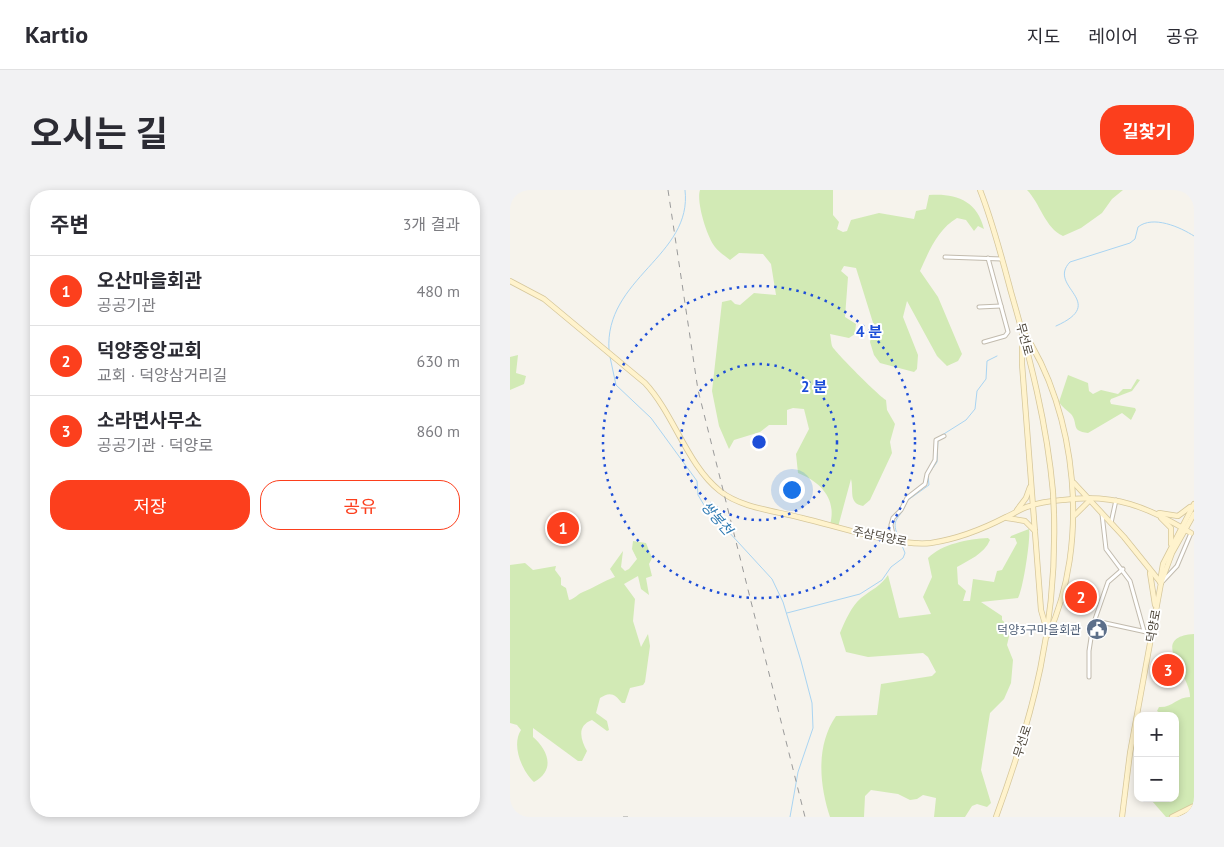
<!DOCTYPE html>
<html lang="ko">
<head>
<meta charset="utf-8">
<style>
  :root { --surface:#fff; --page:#f2f2f3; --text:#2b2b33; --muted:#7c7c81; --line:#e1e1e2; --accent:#fc3f1d }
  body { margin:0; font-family:"PT Sans","Noto Sans KR",sans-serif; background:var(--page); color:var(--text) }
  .controls { position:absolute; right:15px; bottom:15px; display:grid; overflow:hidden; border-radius:10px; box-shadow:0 2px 8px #0003 }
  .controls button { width:45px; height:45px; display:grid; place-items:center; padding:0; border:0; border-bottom:1px solid var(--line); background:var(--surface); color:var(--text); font:25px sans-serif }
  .you { position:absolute; left:281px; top:299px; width:18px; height:18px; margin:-12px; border:4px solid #fff; border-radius:50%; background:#1a73e8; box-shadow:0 0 0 8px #1a73e833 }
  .badge { display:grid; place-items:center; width:32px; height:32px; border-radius:50%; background:var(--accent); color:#fff; font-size:16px; font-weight:700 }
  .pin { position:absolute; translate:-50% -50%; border:2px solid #fff; box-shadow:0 1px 5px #0006 }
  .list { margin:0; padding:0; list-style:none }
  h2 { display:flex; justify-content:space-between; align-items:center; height:65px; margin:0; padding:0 20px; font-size:21px }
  h2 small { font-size:16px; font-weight:400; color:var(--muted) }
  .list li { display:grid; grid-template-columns:32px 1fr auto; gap:15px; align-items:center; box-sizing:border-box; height:70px; padding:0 20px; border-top:1px solid var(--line) }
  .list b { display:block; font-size:19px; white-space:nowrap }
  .list p { margin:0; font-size:16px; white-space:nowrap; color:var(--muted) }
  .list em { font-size:16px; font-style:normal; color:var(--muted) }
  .actions { display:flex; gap:10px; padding:15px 20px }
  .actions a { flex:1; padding:11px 0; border:1px solid var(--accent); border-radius:20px; text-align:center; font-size:18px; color:var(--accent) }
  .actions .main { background:var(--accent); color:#fff }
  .map { position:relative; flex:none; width:684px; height:627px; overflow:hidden; border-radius:20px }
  header { display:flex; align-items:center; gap:30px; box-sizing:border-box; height:70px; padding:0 25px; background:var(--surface); border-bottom:1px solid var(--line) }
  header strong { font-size:24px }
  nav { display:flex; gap:28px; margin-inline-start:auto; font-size:18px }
  .intro { display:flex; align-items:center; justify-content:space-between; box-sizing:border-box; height:120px; padding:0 30px }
  h1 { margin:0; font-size:35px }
  .button { padding:12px 22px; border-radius:20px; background:var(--accent); color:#fff; font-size:18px; font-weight:700 }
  main { display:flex; gap:30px; padding:0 30px }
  aside { flex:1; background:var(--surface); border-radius:20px; box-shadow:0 2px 8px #0003 }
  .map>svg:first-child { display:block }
</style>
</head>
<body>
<header>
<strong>Kartio</strong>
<nav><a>지도</a><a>레이어</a><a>공유</a></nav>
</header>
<div class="intro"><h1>오시는 길</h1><a class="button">길찾기</a></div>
<main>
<aside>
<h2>주변<small>3개 결과</small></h2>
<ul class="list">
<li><span class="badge">1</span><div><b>오산마을회관</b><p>공공기관</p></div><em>480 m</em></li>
<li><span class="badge">2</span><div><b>덕양중앙교회</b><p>교회 · 덕양삼거리길</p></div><em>630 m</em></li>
<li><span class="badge">3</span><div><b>소라면사무소</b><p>공공기관 · 덕양로</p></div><em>860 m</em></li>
</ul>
<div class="actions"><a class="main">저장</a><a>공유</a></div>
</aside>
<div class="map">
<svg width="684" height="627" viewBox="0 0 684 627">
  <rect width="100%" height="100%" fill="#f6f3ec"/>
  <!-- green -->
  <g fill="#d2eab5">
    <path d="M190,0H323V25L329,32L327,39L333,42L337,41L341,30L369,23L404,29L406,21L416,19L419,5C445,3 467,10 474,39L468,36L464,41L456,30L447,28C428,39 419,61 410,81L428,107L452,164L448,171L437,176L427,166L397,111L393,127L408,165L407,179L404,182L370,173L364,165L360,152L364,136L346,78L334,76L331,81L338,87L335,127L346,134L345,144L339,148L320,144C321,148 321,153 322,156C324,161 369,206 376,210L377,220L385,234L380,252L382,263L360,310L353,316C338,313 344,301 341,289L328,337L320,335C327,309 311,292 288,283L286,264L299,239L294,219L283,218L277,220V235H259L250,242L224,250L219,259L209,236L202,201L212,112L221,110L225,114L230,115L244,103L266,105L261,74L253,64L229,63L220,70C215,66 209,62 205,57C197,47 186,12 190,0Z"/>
    <path d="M517,0H613L602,9L592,23L571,38L553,46C535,38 530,13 517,0Z"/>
    <path d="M8,165L6,183L16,186L14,194L0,200V167Z"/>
    <path d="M558,185L578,193L579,201L583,204L591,200L608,204L613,199H621L627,189L630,190L622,201L601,209L600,211L601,214L625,218L626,220L621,230L612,223L578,243C560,241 569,234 561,224C557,220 552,217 549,212Z"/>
    <path d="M519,339C521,347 513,400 508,408L471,412L492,426V430L501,438L497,455L503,470L501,493L494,509L480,523L471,580L481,613L477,617L467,614L462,616L455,627H424L426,608L413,605L407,609L400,610L388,604L361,600L355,606L354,627H320C309,594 306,555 326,526L367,525L371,494L422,486L426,482L418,467L413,463L358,467L336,462L330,443C335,431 341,417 351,408C361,400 371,396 378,385L389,428L421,424L413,407L422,387L418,368C432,354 458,349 478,348L480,350C474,364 459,370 447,377L448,394L456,401L453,411H460L463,389L484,392L487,381L492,380L507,353L505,348H500L501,346Z"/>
    <path d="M123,351L136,353L142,368L139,374L142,386L136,388L139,405L131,399L128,386L114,394L125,409L123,431L131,457L138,444L140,456L135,492L133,495L120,498L115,513H112C105,504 100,501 90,508L86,523L97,531L99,540L97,541L82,530C66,536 71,550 77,561L72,571H68L23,538V547C38,560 46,580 24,592C12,581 1,555 11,540L7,535L0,533V375L15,373L23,380L46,376L45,380L51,388V395L56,398L59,410C65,409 67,404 73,402C84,398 93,391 105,387L100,379L113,361L111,377L115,381L119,379L127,369L122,359Z"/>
    <path d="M684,444V616L662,627H656L642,611H633L630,608H665V526H655L647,521L649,517C662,518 667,507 680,507C681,485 637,447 684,444Z"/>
  </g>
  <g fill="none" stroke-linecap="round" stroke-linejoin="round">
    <!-- stream -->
    <g stroke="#a9d4f2" stroke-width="1">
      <path d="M546,136C600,112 536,97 560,72L620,53L625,49L628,37C643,25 670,37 684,46"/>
      <path d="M99,160C94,88 183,66 175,0"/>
      <path d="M100,167L106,195L141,228L187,291L188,305L194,315L262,389L273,412L291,471L302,513L303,538L288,582L280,627"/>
      <path d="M429,247L456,230L465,219L467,201L476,189L477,171L487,166"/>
      <path d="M398,310L419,295L418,285L427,272L428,250"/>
      <path d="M389,349C380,328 388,332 396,314"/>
      <path d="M277,423L350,404L372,390L381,377L393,368L395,363L391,353"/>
    </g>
    <!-- street casing -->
    <g stroke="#c2bbae" stroke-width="5">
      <g id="street">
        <path d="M435,67L492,69"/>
        <path d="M469,117L491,116"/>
        <path d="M474,152L495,146L498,142L478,68"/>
        <path d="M592,324L596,359L620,391L634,441"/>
        <path d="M601,333L606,310"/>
        <path d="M384,349L381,335L383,328L391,320L397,308L415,294L417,284L425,270L426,250L434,246"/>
        <path d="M653,391L667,376L681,343"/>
        <path d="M586,431L641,443"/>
        <path d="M579,487V461L583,435L598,392L613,379"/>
      </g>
    </g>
    <!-- secondary casing -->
    <g stroke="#d6c79b" stroke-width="6">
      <g id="secondary">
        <path d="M470,0C483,33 492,68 501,102C520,168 537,234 543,302"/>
        <path d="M0,91L34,109L135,193C164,224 177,275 210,301C231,318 266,321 292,328C326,336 388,357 421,353C447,349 473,339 496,327C504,324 511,318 520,316C530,312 542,311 553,310C605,303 638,317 681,343"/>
        <path d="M512,140C568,222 580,355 538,445"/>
        <path d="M512,146V174L531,420L538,444"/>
        <path d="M564,293L614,347L651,393"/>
        <path d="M507,320L516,308L520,297"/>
        <path d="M649,323L668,326L680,317"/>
        <path d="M565,325L581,309"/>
        <path d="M497,328L515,331L525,341"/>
        <path d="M651,328L661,338V354"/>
        <path d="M640,383L645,415"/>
        <path d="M650,392L653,374L684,314"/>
        <path d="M486,627C524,523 547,435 544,324"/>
        <path d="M612,627L620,563L651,393L662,363L684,324"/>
        <path d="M662,627L684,616"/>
      </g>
    </g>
    <!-- street -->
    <use href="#street" stroke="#fff" stroke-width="3"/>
    <!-- secondary -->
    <use href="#secondary" stroke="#fff3cd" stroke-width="4.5"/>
    <!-- rail -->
    <g stroke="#9a9a9a" stroke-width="1" stroke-dasharray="6 6" stroke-linecap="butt">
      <path d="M158,0L188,200L295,627"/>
      <path d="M113,627H118"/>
    </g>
    <!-- secondary-bridge casing -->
    <g stroke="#d6c79b" stroke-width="6" stroke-linecap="butt">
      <path id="secondary-bridge" d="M543,302L544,324"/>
    </g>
    <!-- secondary-bridge -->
    <use href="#secondary-bridge" stroke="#fff3cd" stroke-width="4.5"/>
  </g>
  <!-- distance rings -->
  <g fill="none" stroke="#1d4ed8" stroke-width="2.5" stroke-dasharray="2.5 5">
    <circle cx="249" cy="252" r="78"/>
    <circle cx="249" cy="252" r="156"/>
  </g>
  <!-- icons -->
  <defs>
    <g id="civic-disc" transform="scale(1.125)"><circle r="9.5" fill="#5c6f8a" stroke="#fff"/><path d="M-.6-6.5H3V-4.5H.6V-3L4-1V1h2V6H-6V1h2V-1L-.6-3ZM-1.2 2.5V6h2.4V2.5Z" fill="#fff"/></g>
  </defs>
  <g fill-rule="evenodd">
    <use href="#civic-disc" x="587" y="439"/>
  </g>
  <g text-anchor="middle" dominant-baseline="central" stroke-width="4" stroke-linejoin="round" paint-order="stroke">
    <!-- street labels -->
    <g font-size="12" fill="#4b4439" stroke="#fff">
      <text transform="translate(515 149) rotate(75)">무선로</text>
      <text transform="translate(370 346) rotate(12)">주삼덕양로</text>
      <text transform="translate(643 436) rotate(-80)">덕양로</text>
      <text transform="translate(512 551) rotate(-72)">무선로</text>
    </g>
    <!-- service labels -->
    <g font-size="12" fill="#4e5e75" stroke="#fff" text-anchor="end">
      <text x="571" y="439">덕양3구마을회관</text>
    </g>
    <!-- water labels -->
    <g font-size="14" font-style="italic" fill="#2e7ab2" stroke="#fff">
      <text transform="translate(207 328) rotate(49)">쌍봉천</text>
    </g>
  </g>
  <circle cx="249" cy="252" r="8" fill="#1d4ed8" stroke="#fff" stroke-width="2.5"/>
  <g font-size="15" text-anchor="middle" font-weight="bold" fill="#1d4ed8" stroke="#fff" stroke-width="4" stroke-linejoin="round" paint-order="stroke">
    <text x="359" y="147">4 분</text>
    <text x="304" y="202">2 분</text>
  </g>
</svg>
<div class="controls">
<button>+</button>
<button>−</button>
</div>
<div class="you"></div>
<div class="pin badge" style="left:53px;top:338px">1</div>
<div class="pin badge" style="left:571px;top:407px">2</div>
<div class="pin badge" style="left:658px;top:480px">3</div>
</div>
</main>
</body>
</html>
